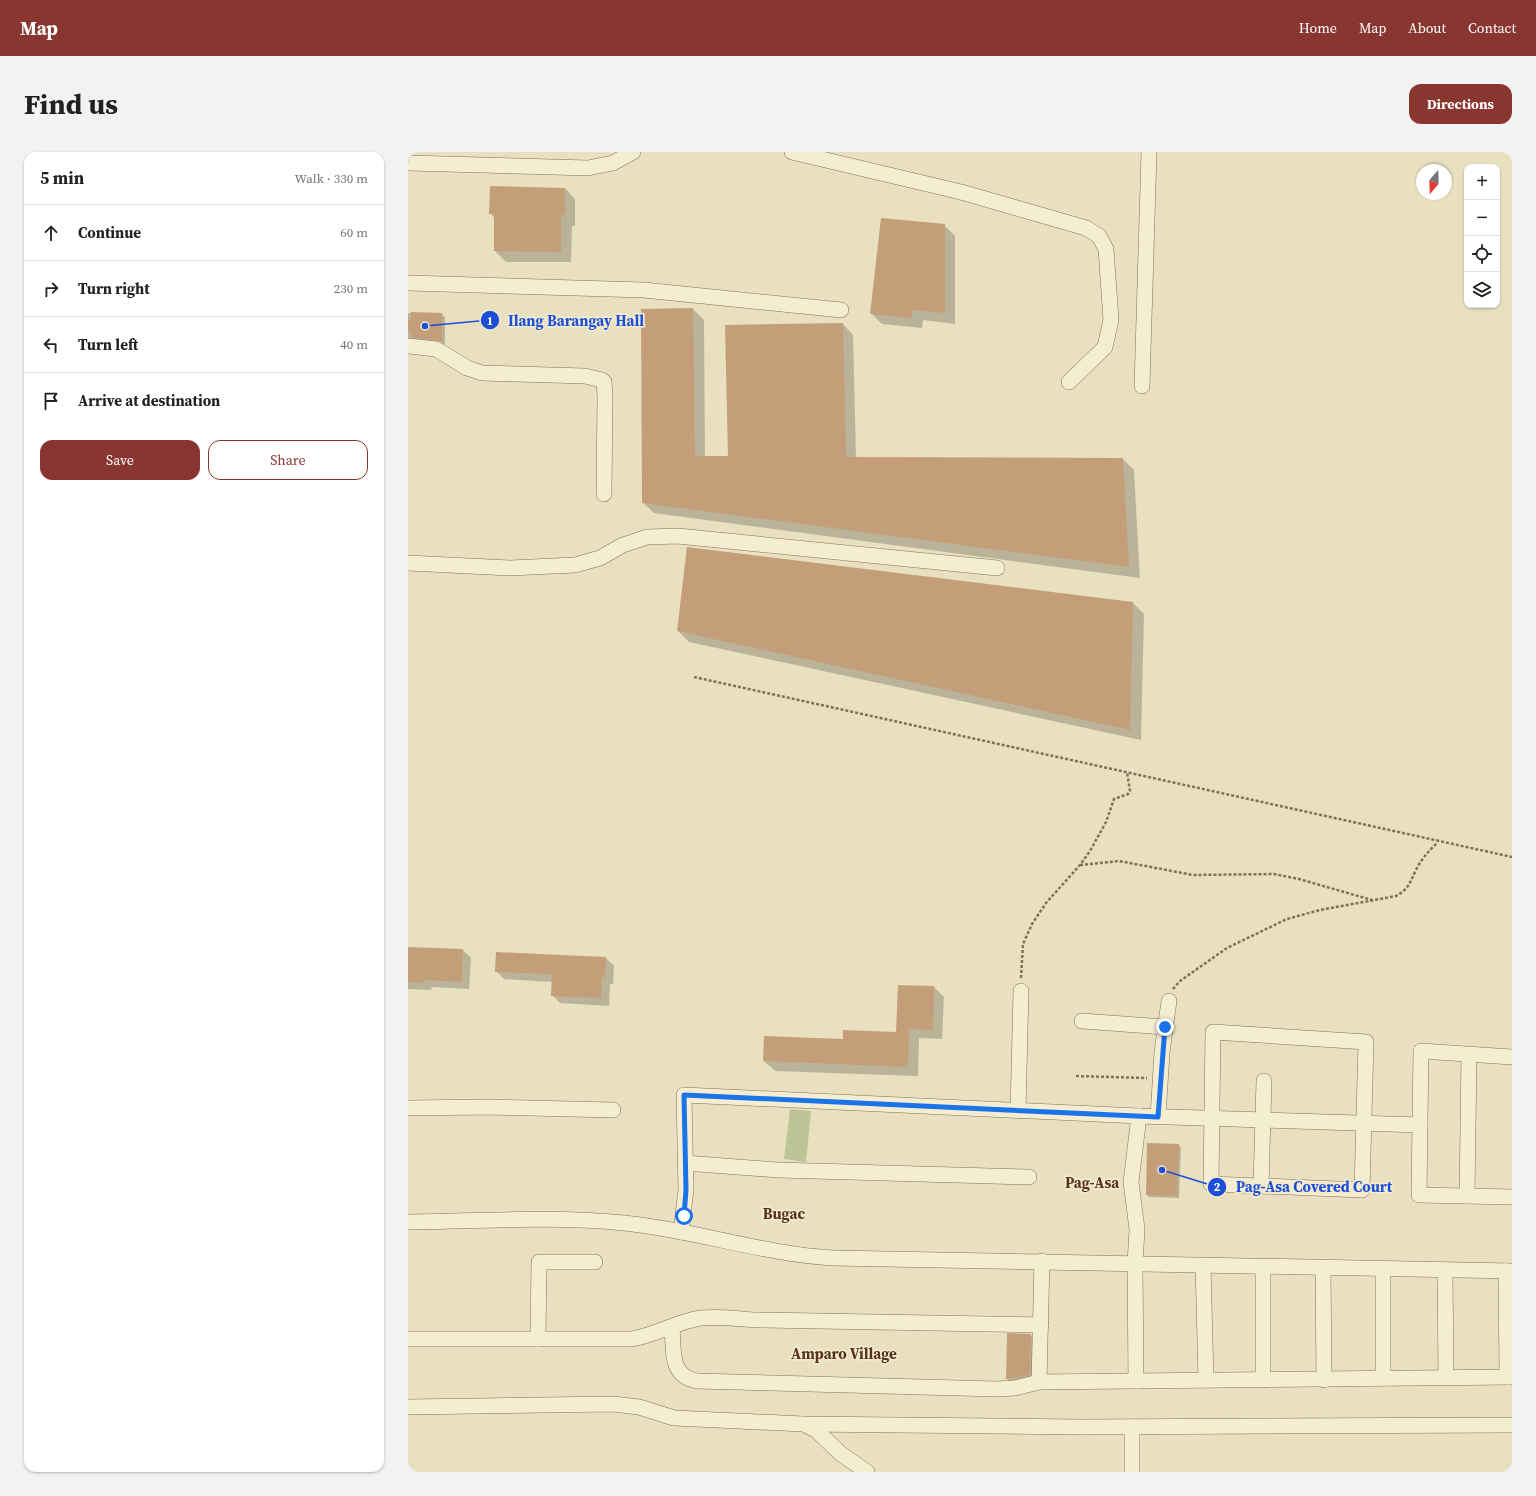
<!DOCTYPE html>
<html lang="en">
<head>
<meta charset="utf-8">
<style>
  :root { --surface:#fff; --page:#f2f2f2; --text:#202124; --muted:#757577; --line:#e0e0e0; --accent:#893630 }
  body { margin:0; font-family:"Source Serif 4",serif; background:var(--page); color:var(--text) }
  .controls { position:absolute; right:12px; top:12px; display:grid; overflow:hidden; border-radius:8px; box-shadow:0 1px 3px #0004 }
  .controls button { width:36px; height:36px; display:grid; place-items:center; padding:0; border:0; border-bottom:1px solid var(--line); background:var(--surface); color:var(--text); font:20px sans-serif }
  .compass { position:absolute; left:1008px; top:12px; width:36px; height:36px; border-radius:50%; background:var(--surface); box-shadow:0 1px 3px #0004; rotate:199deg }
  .stop { position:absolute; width:12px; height:12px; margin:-9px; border:3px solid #1a73e8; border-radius:50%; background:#fff }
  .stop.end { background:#1a73e8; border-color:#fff; box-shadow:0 1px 4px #0008 }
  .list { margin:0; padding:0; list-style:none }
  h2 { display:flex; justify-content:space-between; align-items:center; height:52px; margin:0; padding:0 16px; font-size:17px }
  h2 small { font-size:13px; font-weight:400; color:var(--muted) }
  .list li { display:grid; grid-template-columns:26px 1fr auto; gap:12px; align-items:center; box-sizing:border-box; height:56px; padding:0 16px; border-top:1px solid var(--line) }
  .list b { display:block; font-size:15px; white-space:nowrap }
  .list em { font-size:13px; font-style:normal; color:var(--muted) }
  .actions { display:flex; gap:8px; padding:12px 16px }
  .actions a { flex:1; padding:9px 0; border:1px solid var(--accent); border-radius:12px; text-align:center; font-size:14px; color:var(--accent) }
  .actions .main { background:var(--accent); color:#fff }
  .icon { flex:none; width:22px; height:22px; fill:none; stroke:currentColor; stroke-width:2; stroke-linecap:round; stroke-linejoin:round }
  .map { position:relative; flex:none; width:1104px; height:1320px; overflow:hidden; border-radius:12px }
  header { display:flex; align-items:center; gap:24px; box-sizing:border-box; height:56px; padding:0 20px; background:var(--accent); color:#fff }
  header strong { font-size:19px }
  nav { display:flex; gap:22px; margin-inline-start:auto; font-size:14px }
  .intro { display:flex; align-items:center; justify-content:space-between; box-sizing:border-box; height:96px; padding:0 24px }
  h1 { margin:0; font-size:28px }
  .button { padding:10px 18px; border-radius:12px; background:var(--accent); color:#fff; font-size:14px; font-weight:700 }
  main { display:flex; gap:24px; padding:0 24px }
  aside { flex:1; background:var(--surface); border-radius:12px; box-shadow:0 1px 3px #0004 }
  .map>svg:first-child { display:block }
</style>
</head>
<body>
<header>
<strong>Map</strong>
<nav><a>Home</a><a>Map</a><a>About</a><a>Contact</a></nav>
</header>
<div class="intro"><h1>Find us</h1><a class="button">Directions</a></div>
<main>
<aside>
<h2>5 min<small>Walk · 330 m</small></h2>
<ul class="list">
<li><svg class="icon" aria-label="ahead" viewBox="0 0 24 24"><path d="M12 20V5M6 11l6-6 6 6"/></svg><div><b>Continue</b></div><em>60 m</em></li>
<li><svg class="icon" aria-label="right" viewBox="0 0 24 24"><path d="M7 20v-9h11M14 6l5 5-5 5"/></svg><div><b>Turn right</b></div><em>230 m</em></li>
<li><svg class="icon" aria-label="left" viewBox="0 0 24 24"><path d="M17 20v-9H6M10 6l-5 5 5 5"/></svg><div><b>Turn left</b></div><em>40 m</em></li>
<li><svg class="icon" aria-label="arrive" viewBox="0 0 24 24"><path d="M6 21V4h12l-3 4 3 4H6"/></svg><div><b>Arrive at destination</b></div></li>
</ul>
<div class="actions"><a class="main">Save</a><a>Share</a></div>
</aside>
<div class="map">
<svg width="1104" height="1320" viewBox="0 0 1104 1320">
  <rect width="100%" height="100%" fill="#e9e0c0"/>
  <!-- green -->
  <path fill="#bcc595" d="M382,957L403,959L398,1010L376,1007Z"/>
  <!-- shadow -->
  <g fill="#0003">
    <path d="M157,36L167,47V74H164L163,110H98L87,99V67L82,61Z"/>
    <path d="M536,73L547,84V172L515,168L514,176L474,172L463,161Z"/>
    <path d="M285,157L296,168L297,305H321L435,172L445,183L448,306L715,307L726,318L732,426L246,361L235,351Z"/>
    <path d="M0,161L34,162L37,165V192L5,188L0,191Z"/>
    <path d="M725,451L736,462L733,588L281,490L270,479Z"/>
    <path d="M0,796L55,798L63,806L61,837L24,835L23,838L0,837Z"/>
    <path d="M198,806L206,814L205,832H202L201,854L152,851L144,843V830L96,827L88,819Z"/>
    <path d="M526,835L536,845L534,887L511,886L510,924L367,919L356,909L436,888L489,881Z"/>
    <path d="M771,993L773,996L771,1046L741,1045L739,1043Z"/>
    <path d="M600,1182L623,1183L625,1185L624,1225L601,1229L599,1227Z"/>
  </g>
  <!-- building -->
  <g fill="#c39e79">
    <path d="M82,34L157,36V63H153V100L86,99V62H81Z"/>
    <path d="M473,66L537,72V161L505,158L504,166L462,162Z"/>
    <path d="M285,156L287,304H320L317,173L435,171L438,305L715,306L721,415L234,351L233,157Z"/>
    <path d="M3,160L34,161V189L3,185V179H0V168H3Z"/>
    <path d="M279,395L725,450L722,578L269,479Z"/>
    <path d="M0,795L55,797L54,830L16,828V831L0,830Z"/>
    <path d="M88,800L198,805L197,825H194L193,846L143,844L144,822L87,820Z"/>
    <path d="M490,833L526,834L525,878L501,877L500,915L355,909L356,884L435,887V878L488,880Z"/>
    <path d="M739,991L771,992L769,1044L738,1043Z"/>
    <path d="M599,1181L623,1182L622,1223L598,1227Z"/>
  </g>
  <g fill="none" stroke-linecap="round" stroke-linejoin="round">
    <!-- minor casing -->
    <g stroke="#80715a" stroke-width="16">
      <g id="minor">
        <path d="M384,0L553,40L678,76L691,84L698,97L703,168L697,195L661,230"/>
        <path d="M0,11L180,16L205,11L225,0"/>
        <path d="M0,131L236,138L433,158"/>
        <path d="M0,194L28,197L59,216L74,221L177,224L194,228L196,230L197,244L196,342"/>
        <path d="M734,234L741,0"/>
        <path d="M0,411L102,416L167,413L192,406L215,393L239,385L270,384L589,416"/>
        <path d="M674,869L757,875"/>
        <path d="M805,880L958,890L954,1038L803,1032Z"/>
        <path d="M1104,905L1013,899L1011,1043L1104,1045"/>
        <path d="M0,956L79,955L205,958"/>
        <path d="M610,959L613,839"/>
        <path d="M750,965L754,900L761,849"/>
        <path d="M277,1011L370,1018L621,1025"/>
        <path d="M853,1034L856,929"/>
        <path d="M1059,1044L1061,903"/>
        <path d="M0,1070C72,1069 145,1064 216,1071C287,1078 354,1102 426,1106L1104,1119"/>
        <path d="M273,1080L278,1037L276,943L731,964L1012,973"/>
        <path d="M795,1113L798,1228"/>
        <path d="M915,1116L916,1228"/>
        <path d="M1037,1118L1038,1226"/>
        <path d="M1098,1119L1099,1225"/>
        <path d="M264,1175C266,1198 261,1224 289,1229L589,1237L607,1236L631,1230L1104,1225"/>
        <path d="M0,1187H224C248,1183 270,1169 293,1166C312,1164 331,1167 349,1168L633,1173"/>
        <path d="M130,1187L131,1110H187"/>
        <path d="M975,1226V1117"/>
        <path d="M855,1228V1115"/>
        <path d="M728,1229L727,1112L729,1077L723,1030L731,964"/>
        <path d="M631,1230L634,1109"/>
        <path d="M0,1255L205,1252L231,1255L266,1266L395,1272L673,1275L1104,1273"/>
        <path d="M396,1272L409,1279L433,1302L459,1320"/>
        <path d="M724,1275V1320"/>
      </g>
    </g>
    <!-- path -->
    <g stroke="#80715a" stroke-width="2.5" stroke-dasharray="3 2" stroke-linecap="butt">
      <path d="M286,525L1104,705"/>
      <path d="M672,713L711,709L785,723L866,722L891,727L964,748"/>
      <path d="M613,826L615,792L624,772L638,751L672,713L682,699L698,670L706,647L720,642L722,639L719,620"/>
      <path d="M765,837L772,829L819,796L879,767L912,758L988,744C1001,737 1002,730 1008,718C1013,707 1021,699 1029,691"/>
      <path d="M668,924L739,926"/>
    </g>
    <!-- minor -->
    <use href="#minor" stroke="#f5edd2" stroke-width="15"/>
  </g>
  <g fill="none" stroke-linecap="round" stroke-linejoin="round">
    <!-- route -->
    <path stroke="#1a73e8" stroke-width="5" d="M276,1064L278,1038L276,943L750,965L757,875"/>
  </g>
  <g text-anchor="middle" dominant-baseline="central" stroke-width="3.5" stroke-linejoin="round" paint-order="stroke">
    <!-- neighbourhood labels -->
    <g font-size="15" font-weight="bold" fill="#593120" stroke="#f1eacf">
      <text x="684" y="1030">Pag-Asa</text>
      <text x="376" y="1061">Bugac</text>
      <text x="436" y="1201">Amparo Village</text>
    </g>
  </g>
  <!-- callouts -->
  <path fill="none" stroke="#1d4ed8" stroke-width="1.5" d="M17 174L82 168M754 1018L809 1035"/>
  <g fill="#1d4ed8" stroke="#f1eacf" stroke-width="1.5">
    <circle cx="17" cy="174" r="4"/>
    <circle cx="754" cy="1018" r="4"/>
    <circle cx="82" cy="168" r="10"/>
    <circle cx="809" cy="1035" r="10"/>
  </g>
  <g font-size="12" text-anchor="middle" font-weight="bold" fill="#fff">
    <text x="82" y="173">1</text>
    <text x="809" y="1039">2</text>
  </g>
  <g font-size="15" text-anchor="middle" font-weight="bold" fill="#1d4ed8" stroke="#f1eacf" stroke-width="3.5" stroke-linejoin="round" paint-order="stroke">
    <text x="168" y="174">Ilang Barangay Hall</text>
    <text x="906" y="1040">Pag-Asa Covered Court</text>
  </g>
</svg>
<div class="controls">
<button>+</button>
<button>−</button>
<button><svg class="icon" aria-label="locate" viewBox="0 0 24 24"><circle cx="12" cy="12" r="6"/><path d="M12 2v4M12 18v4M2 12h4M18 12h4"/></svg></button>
<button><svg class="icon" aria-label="layers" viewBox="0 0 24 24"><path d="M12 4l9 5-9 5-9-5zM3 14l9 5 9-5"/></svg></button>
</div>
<svg class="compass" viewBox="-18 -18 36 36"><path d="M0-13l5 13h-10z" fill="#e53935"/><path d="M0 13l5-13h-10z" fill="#757577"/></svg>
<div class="stop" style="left:276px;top:1064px"></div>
<div class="stop end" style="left:757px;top:875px"></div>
</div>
</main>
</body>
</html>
